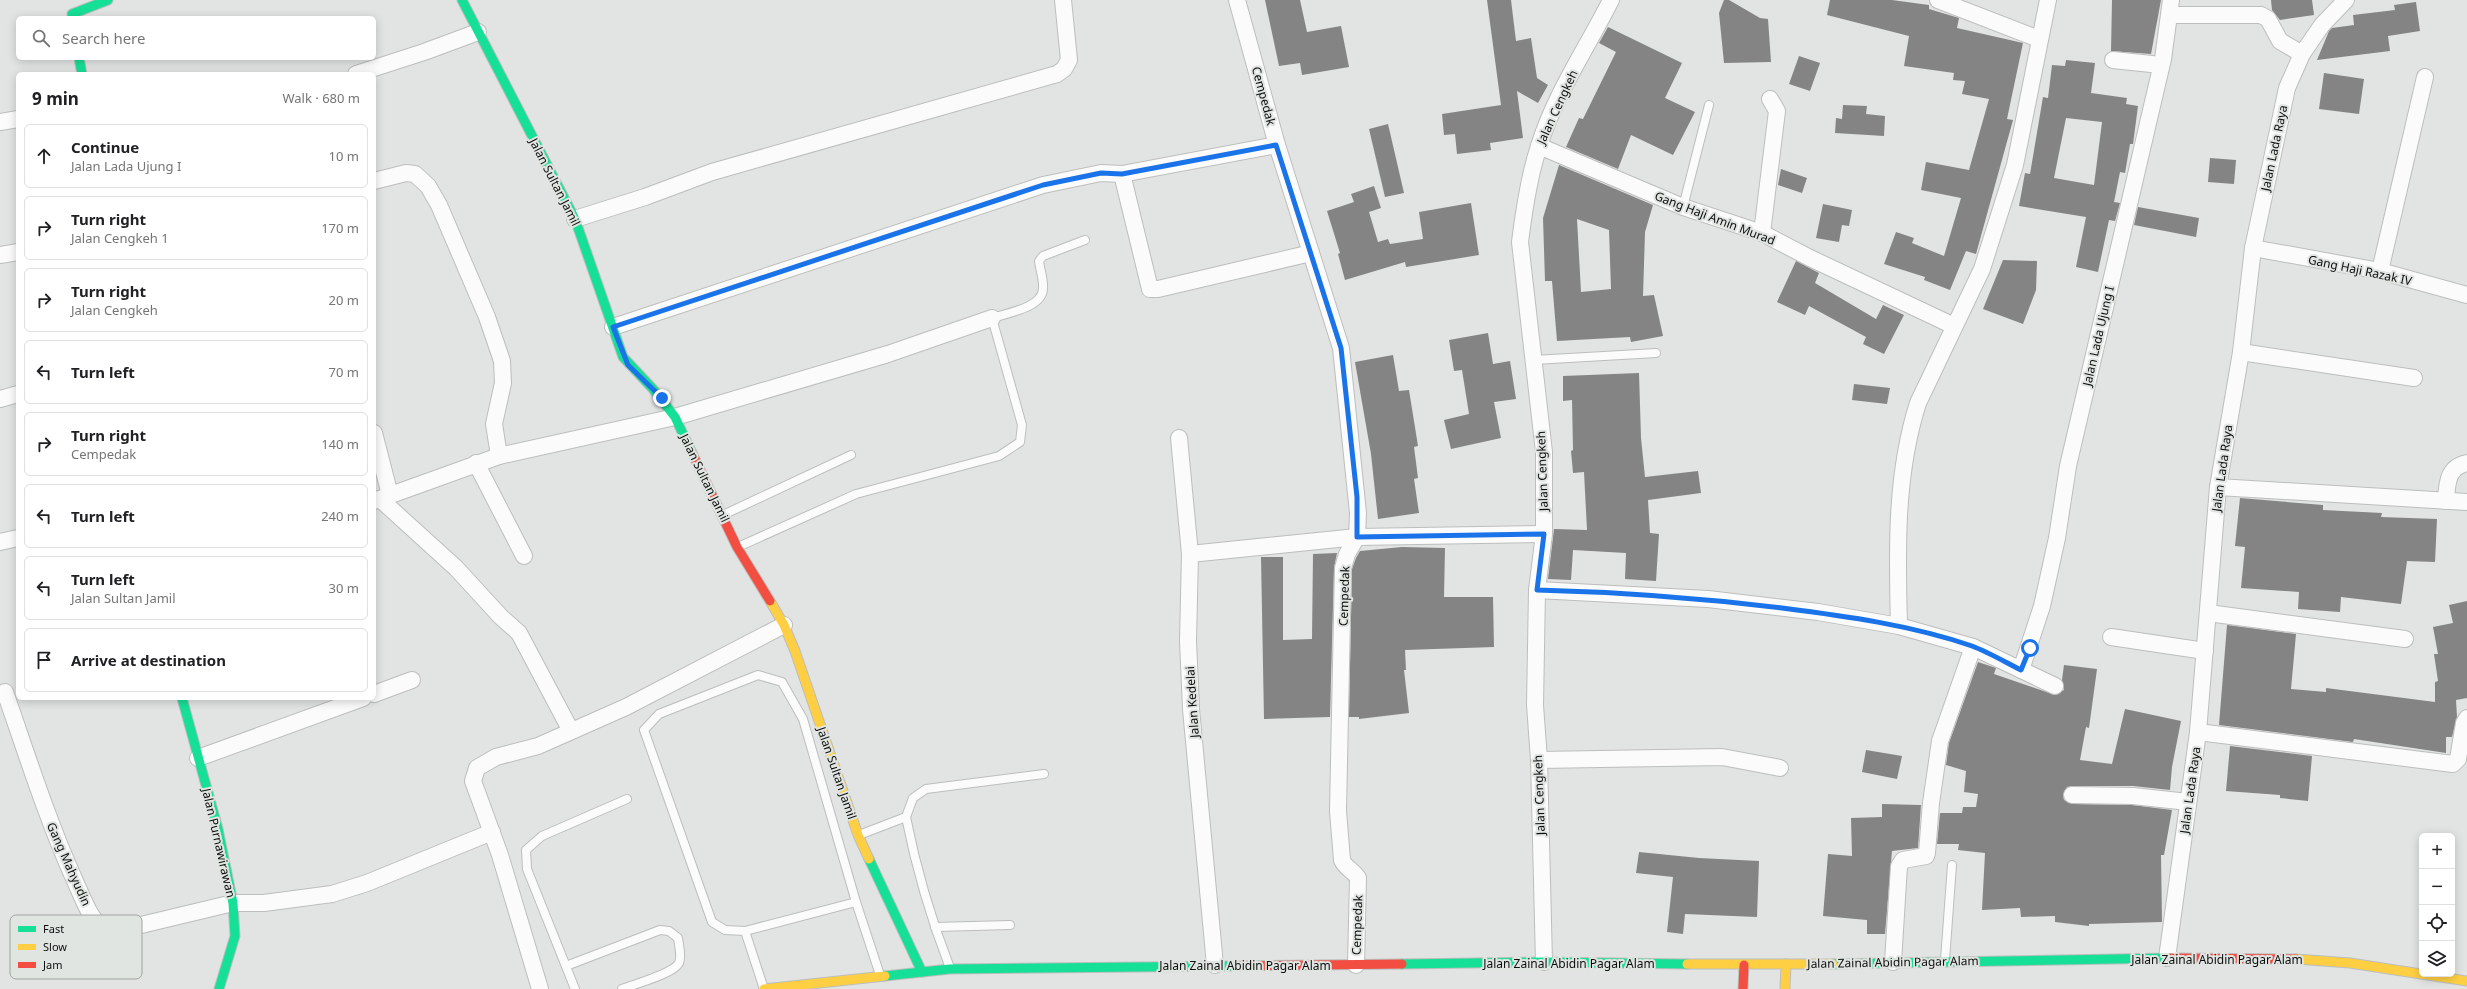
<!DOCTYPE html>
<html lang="en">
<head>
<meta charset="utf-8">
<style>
  :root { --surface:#fff; --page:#f2f2f2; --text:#202124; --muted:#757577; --line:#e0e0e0 }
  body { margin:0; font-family:"Noto Sans",sans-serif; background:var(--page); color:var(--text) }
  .controls { position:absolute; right:12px; bottom:12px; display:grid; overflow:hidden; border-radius:6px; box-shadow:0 2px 10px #0003 }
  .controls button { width:36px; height:36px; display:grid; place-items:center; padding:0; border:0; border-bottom:1px solid var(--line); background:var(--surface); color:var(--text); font:20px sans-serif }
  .stop { position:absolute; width:12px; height:12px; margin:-9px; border:3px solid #1a73e8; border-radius:50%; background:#fff }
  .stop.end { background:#1a73e8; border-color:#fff; box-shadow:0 1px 4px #0008 }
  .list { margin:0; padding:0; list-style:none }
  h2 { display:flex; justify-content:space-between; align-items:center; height:52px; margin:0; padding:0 16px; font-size:17px }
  h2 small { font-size:13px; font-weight:400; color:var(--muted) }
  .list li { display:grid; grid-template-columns:26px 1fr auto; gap:12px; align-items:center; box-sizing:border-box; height:64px; margin:0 8px 8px; padding:0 8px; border:1px solid var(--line); border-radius:6px }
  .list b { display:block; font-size:15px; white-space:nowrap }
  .list p { margin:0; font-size:13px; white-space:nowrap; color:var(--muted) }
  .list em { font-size:13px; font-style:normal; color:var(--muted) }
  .icon { flex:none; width:22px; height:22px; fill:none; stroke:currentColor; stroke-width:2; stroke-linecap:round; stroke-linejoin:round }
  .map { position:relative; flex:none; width:2467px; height:989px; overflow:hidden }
  .search { position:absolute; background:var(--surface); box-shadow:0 2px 10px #0003; left:16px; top:16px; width:360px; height:44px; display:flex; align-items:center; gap:10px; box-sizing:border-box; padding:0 14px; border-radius:6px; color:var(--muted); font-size:15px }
  .panel { position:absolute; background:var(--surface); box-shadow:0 2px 10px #0003; left:16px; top:72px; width:360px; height:628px; border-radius:6px }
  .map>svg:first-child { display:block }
</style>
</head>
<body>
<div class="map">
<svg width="2467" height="989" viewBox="0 0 2467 989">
  <rect width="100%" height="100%" fill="#e2e4e3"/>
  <!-- building -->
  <g fill="#838483" fill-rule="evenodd">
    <path d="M1265,0H1300L1307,32L1341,26L1349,67L1302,75L1300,63L1279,66Z"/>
    <path d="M1487,0H1511L1516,41L1531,38L1537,78L1548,85L1538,103L1517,91L1523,138L1490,143L1491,150L1457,154L1455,134L1444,135L1442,114L1501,105Z"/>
    <path d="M1724,0H1729L1760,18L1768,19L1771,62L1724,63L1719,13Z"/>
    <path d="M1830,0H1892L1929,5V9L1959,18L1957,28L2023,43L2007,119L2013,120L1976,254L1966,251L1950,290L1924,280L1925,277L1884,264L1896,232L1914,238L1912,243L1944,256L1961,198L1921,190L1926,162L1969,170L1989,99L1962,94L1965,81L1953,80L1954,73L1904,66L1909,36L1827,15Z"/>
    <path d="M2112,0H2161L2151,54L2111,51Z"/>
    <path d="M2271,0H2312L2314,15L2280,20L2272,10Z"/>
    <path d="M2416,2L2420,31L2388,36L2390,51L2317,60L2329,31L2332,28L2354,25L2353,15L2395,10L2394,5Z"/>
    <path d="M1608,27L1682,63L1665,98L1695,112L1673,155L1631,135L1618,169L1566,147L1579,118L1583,119L1616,52L1599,43Z"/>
    <path d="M1799,56L1820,63L1810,91L1789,84Z"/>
    <path d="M2066,60L2095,63L2091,93L2127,98L2126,104L2138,106L2133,144H2130L2125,173L2120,172L2114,202L2120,203L2115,221L2109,220L2098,272L2076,267L2086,217L2019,206L2025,173L2030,174L2043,97L2048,98L2052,65L2065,66ZM2066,118L2102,122L2094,185L2054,178Z"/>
    <path d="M2324,73L2364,79L2359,114L2319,109Z"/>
    <path d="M1843,105L1867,106L1866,114L1885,116L1884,136L1835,133L1836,118L1842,119Z"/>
    <path d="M1388,124L1404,193L1385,197L1369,129Z"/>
    <path d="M2210,158L2236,160L2234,184L2208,182Z"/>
    <path d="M1559,165L1653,205L1645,232L1643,296L1654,295L1663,336L1631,342L1630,337L1557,341L1552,281H1545L1543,218ZM1577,219L1609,230L1611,289L1581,292Z"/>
    <path d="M1781,169L1807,178L1802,193L1778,185Z"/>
    <path d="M1374,186L1381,208L1369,212L1378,242L1388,239L1390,244L1423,239L1419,212L1471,203L1479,255L1406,267L1405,262L1345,280L1338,254L1340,253L1327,211L1354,202L1351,194Z"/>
    <path d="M1823,204L1852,210L1849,226L1842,225L1839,242L1816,238Z"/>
    <path d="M2138,207L2199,218L2196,237L2134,225Z"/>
    <path d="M2003,260L2037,261L2036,290L2023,324L1983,309Z"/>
    <path d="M1796,261L1819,273L1815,283L1876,319L1883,305L1904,315L1884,354L1863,344L1866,337L1809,306L1805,315L1777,302Z"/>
    <path d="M1488,333L1493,364L1510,361L1516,399L1494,402L1501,438L1451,449L1444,420L1469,414L1462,370L1454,371L1449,340Z"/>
    <path d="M1393,355L1399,391L1409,390L1418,446L1414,447L1418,478L1414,479L1419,513L1378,519L1371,454L1355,362Z"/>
    <path d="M1639,373L1641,438L1645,477L1698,471L1701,493L1648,500L1650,533L1659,534L1656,581L1625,579L1626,553L1573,550L1571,580L1548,579L1554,529L1587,530L1584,472L1573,473L1571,451L1573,450L1572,400L1563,401V376Z"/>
    <path d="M1854,384L1890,388L1887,404L1852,400Z"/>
    <path d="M2240,498L2323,505V510L2382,513L2381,517L2437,519L2435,562L2407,561L2401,604L2341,597L2340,612L2298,609L2299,592L2241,588L2245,547L2235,546Z"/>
    <path d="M1402,547L1445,548L1444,597H1493L1494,647L1405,650L1406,670H1404L1409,713L1359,719V717H1349L1352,569L1356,558L1360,551Z"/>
    <path d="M1337,553L1334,568L1330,717L1264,719L1261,557H1283V640L1312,639L1313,554Z"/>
    <path d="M2467,601V698L2456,700L2457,717L2452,737H2446V753L2354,739L2353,742L2219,725L2227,625L2296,634L2291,689L2326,692V688L2435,702V682L2438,681L2434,654H2438L2433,627L2453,623L2449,605Z"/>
    <path d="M1978,662L1996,668L1994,674L2055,695L2064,690L2062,680L2064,665L2097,669L2089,728L2086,727L2080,760L2112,764L2125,709L2181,721L2172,767L2170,790L2133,786H2072L2067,787L2063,794L2064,800L2072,804L2132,805L2172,810L2164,855H2161L2162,922L2089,924V926L2055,922V916L2021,917L2020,908L1982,910L1985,853L1958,850L1959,844H1937L1940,813H1962L1963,807H1976L1978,794L1964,792L1966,771L1946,765L1949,743Z"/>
    <path d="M2230,746L2312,756L2308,801L2280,798V795L2226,791Z"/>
    <path d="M1866,750L1902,756L1897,779L1862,772Z"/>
    <path d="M1882,804L1921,805L1918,848L1892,851L1885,934H1867V920L1823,916L1828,854L1852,856L1851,818L1882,817Z"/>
    <path d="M1639,852L1699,858L1759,861L1757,917L1685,914L1683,934L1667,932L1673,877L1636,873Z"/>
  </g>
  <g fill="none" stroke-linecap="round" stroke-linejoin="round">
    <!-- lane casing -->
    <g stroke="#bcbebc" stroke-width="10">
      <g id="lane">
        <path d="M1683,207L1709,105"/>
        <path d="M1534,360L1656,353"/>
        <path d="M723,515L851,455"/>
        <path d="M738,547L856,494L999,456L1020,442L1022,425L992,318C1007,313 1042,308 1043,289C1044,280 1040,270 1039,261L1043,256L1085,240"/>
        <path d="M906,817L913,798L926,789L1044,774"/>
        <path d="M859,835L906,817C916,868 931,919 950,968"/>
        <path d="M856,902L745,931L725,930L712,922L644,730L659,714L758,675L782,682L803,719L856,902L880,975"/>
        <path d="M935,927L1010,925"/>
        <path d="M745,931L764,989"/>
        <path d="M1945,960L1952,865"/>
        <path d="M566,966L660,930L669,931L678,938C679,946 682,956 679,963C673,974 635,984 622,989"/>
        <path d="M575,989L527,869L526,850L542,836L627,799"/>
      </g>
    </g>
    <!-- street casing -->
    <g stroke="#bcbebc" stroke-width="18">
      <g id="street">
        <path d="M1237,0L1277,145L1341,348L1358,513L1357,537L1347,554L1343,568L1338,811L1342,860C1345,868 1354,871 1358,878L1356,965"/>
        <path d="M1938,0L2039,39"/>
        <path d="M2170,15H2261L2268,19L2280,41L2302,54"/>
        <path d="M2113,60L2161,65"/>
        <path d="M356,74L424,52L478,32"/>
        <path d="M0,122L18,119"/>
        <path d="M1539,146L1683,207L1762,233L1810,258L1954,326"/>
        <path d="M1122,174L1150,289H1158L1311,253"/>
        <path d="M374,181L406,173L415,174L428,186L439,205L487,317L502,361L503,383L494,424L499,456"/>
        <path d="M575,219L645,197L712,172L1057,74L1064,69L1069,60L1063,0"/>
        <path d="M1762,233L1777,111L1770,99"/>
        <path d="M2253,248L2380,271L2467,295"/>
        <path d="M0,255L18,252"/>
        <path d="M2380,271L2425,77"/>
        <path d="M613,327L1043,185L1101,173L1122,174L1277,145"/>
        <path d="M2241,352L2414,378"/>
        <path d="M0,399L18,394"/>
        <path d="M374,433L390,495"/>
        <path d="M1179,438L1190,554L1188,641L1191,709L1215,965"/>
        <path d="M476,463L524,556"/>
        <path d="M2218,487L2467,502"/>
        <path d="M380,499L456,568L501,617L519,633L571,731"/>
        <path d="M374,501L499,456L675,417L888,354L992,318"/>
        <path d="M2446,501C2447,484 2447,467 2467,463"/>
        <path d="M0,542L18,538"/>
        <path d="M1190,554L1357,537L1544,534"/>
        <path d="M1537,590L1708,599L1818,612L1899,626L1973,647L2055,686"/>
        <path d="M2208,613L2405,639"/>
        <path d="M1899,626C1897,552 1895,475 1918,403L1982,269L2015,165L2048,0"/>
        <path d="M2111,637L2205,651"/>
        <path d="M2021,670L2042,606L2057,538L2068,466L2163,59L2171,0"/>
        <path d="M5,692C27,755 47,819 75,881C82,896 89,917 102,928C106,932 111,932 116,931L233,903H264L332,894L367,883L492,832"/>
        <path d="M374,694L412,680"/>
        <path d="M2198,732L2453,764L2458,759L2464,723L2467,718"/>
        <path d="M198,758L363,698"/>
        <path d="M1539,760L1722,757L1780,768"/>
        <path d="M2072,795L2133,796L2188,802"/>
        <path d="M2167,958L2198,732L2218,487L2241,352L2253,248L2287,88L2302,54L2322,25L2346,0"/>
        <path d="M1544,962L1539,760L1535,705L1537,590L1544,534V452L1520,242C1524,210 1529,176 1539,146C1555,94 1587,48 1611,0"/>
        <path d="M1893,962L1899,866L1903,860L1926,856L1927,853L1931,803L1940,741L1973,647"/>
        <path d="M540,989L500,855L473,781L477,768L496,757L538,746L626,707L784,625"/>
      </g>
    </g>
    <!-- fast casing -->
    <g stroke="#bcbebc" stroke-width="11">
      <g id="fast">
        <path d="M462,0L575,219L623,357L653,389L675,417L692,453"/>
        <path d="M72,14L108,0"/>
        <path d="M79,58L82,74"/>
        <path d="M182,698L218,829L233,903L235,936L219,989"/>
        <path d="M869,859L922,972"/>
        <path d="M1402,964L1544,962L1687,964"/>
        <path d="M1833,964L2170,958"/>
        <path d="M885,976L950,969L1237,966"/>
      </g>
    </g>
    <!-- slow casing -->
    <g stroke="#bcbebc" stroke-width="11">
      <g id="slow">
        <path d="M770,601L784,625L795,651L858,835L869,859"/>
        <path d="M2296,959L2350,963L2467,981"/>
        <path d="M1687,964H1833"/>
        <path d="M764,989L885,976"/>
        <path d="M1785,989L1786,964"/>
      </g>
    </g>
    <!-- jam casing -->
    <g stroke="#bcbebc" stroke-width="11">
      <g id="jam">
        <path d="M692,453L737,547L770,601"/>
        <path d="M2170,958L2296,959"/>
        <path d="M1237,966L1402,964"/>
        <path d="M1743,989L1744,965"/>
      </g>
    </g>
    <!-- lane -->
    <use href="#lane" stroke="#fbfbfb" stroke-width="8"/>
    <!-- street -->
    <use href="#street" stroke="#fbfbfb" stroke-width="16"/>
    <!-- fast -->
    <use href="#fast" stroke="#16e098" stroke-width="9"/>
    <!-- slow -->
    <use href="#slow" stroke="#ffcf43" stroke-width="9"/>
    <!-- jam -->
    <use href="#jam" stroke="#f24e42" stroke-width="9"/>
  </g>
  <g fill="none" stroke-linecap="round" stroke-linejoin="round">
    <!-- route -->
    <path stroke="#1a73e8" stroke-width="5" d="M662,398L628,365L613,327L1043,185L1101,173L1122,174L1276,145L1341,348L1357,497V537L1544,534L1537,590C1619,592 1700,598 1782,608C1845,616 1911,625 1972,646C1988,652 2005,662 2021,670L2030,648"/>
  </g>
  <g text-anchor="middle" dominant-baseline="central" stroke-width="4" stroke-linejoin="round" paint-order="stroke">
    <!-- street labels -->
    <g font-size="12" fill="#0c0e0d" stroke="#e1e5e2">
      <text transform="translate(1264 96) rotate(75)">Cempedak</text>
      <text transform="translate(1557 107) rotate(-65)">Jalan Cengkeh</text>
      <text transform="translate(2274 148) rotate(-78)">Jalan Lada Raya</text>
      <text transform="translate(555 182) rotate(63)">Jalan Sultan Jamil</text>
      <text transform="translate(1715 218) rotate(21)">Gang Haji Amin Murad</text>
      <text transform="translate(2360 270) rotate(12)">Gang Haji Razak IV</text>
      <text transform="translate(2098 336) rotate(-77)">Jalan Lada Ujung I</text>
      <text transform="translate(2222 468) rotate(-82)">Jalan Lada Raya</text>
      <text transform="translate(1542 471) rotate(-92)">Jalan Cengkeh</text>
      <text transform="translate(705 478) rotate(64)">Jalan Sultan Jamil</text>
      <text transform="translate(1344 596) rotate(-88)">Cempedak</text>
      <text transform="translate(1192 702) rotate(-94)">Jalan Kedelai</text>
      <text transform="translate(837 773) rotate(71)">Jalan Sultan Jamil</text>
      <text transform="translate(2190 790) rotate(-82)">Jalan Lada Raya</text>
      <text transform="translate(1539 795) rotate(-92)">Jalan Cengkeh</text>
      <text transform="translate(219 843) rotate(77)">Jalan Purnawirawan</text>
      <text transform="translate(69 864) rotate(66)">Gang Mahyudin</text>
      <text transform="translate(1357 925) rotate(-88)">Cempedak</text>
      <text x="2217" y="959">Jalan Zainal Abidin Pagar Alam</text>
      <text transform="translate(1893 962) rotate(-1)">Jalan Zainal Abidin Pagar Alam</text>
      <text x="1569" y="963">Jalan Zainal Abidin Pagar Alam</text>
      <text x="1245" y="965">Jalan Zainal Abidin Pagar Alam</text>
    </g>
  </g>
  <!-- legend -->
  <rect x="10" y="915" width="132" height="64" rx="6" fill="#e1e5e2" stroke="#a1a4a2" stroke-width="1"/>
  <rect x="18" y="926" width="18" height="6" fill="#16e098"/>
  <rect x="18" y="944" width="18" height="6" fill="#ffcf43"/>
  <rect x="18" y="962" width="18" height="6" fill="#f24e42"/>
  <g font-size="11" fill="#0c0e0d">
    <text x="43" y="933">Fast</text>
    <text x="43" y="951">Slow</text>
    <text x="43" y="969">Jam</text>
  </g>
</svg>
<div class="controls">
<button>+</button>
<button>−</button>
<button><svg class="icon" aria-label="locate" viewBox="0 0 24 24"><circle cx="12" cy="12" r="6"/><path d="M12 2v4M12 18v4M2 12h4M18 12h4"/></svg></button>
<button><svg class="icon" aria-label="layers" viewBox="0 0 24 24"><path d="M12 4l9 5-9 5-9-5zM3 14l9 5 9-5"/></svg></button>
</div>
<div class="stop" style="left:2030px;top:648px"></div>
<div class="stop end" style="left:662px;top:398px"></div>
<div class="search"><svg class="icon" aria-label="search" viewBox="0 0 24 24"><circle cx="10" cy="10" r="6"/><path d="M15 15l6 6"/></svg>Search here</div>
<section class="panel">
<h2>9 min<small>Walk · 680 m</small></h2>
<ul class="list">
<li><svg class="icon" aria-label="ahead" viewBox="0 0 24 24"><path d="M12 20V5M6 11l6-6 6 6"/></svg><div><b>Continue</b><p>Jalan Lada Ujung I</p></div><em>10 m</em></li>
<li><svg class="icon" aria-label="right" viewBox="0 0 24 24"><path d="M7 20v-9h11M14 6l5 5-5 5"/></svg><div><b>Turn right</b><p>Jalan Cengkeh 1</p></div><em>170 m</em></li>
<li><svg class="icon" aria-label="right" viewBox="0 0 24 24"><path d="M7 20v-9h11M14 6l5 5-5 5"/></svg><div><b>Turn right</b><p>Jalan Cengkeh</p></div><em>20 m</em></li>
<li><svg class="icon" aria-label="left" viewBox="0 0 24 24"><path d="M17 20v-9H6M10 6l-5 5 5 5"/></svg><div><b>Turn left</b></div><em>70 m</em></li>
<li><svg class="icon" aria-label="right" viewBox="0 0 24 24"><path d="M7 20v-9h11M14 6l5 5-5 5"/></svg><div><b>Turn right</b><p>Cempedak</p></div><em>140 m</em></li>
<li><svg class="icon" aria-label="left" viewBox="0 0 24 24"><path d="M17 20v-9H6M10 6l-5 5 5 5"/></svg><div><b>Turn left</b></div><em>240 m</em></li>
<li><svg class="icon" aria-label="left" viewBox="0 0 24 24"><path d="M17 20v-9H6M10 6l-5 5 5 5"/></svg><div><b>Turn left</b><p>Jalan Sultan Jamil</p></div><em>30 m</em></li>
<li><svg class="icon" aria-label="arrive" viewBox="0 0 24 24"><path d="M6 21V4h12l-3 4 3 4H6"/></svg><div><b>Arrive at destination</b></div></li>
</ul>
</section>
</div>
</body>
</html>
